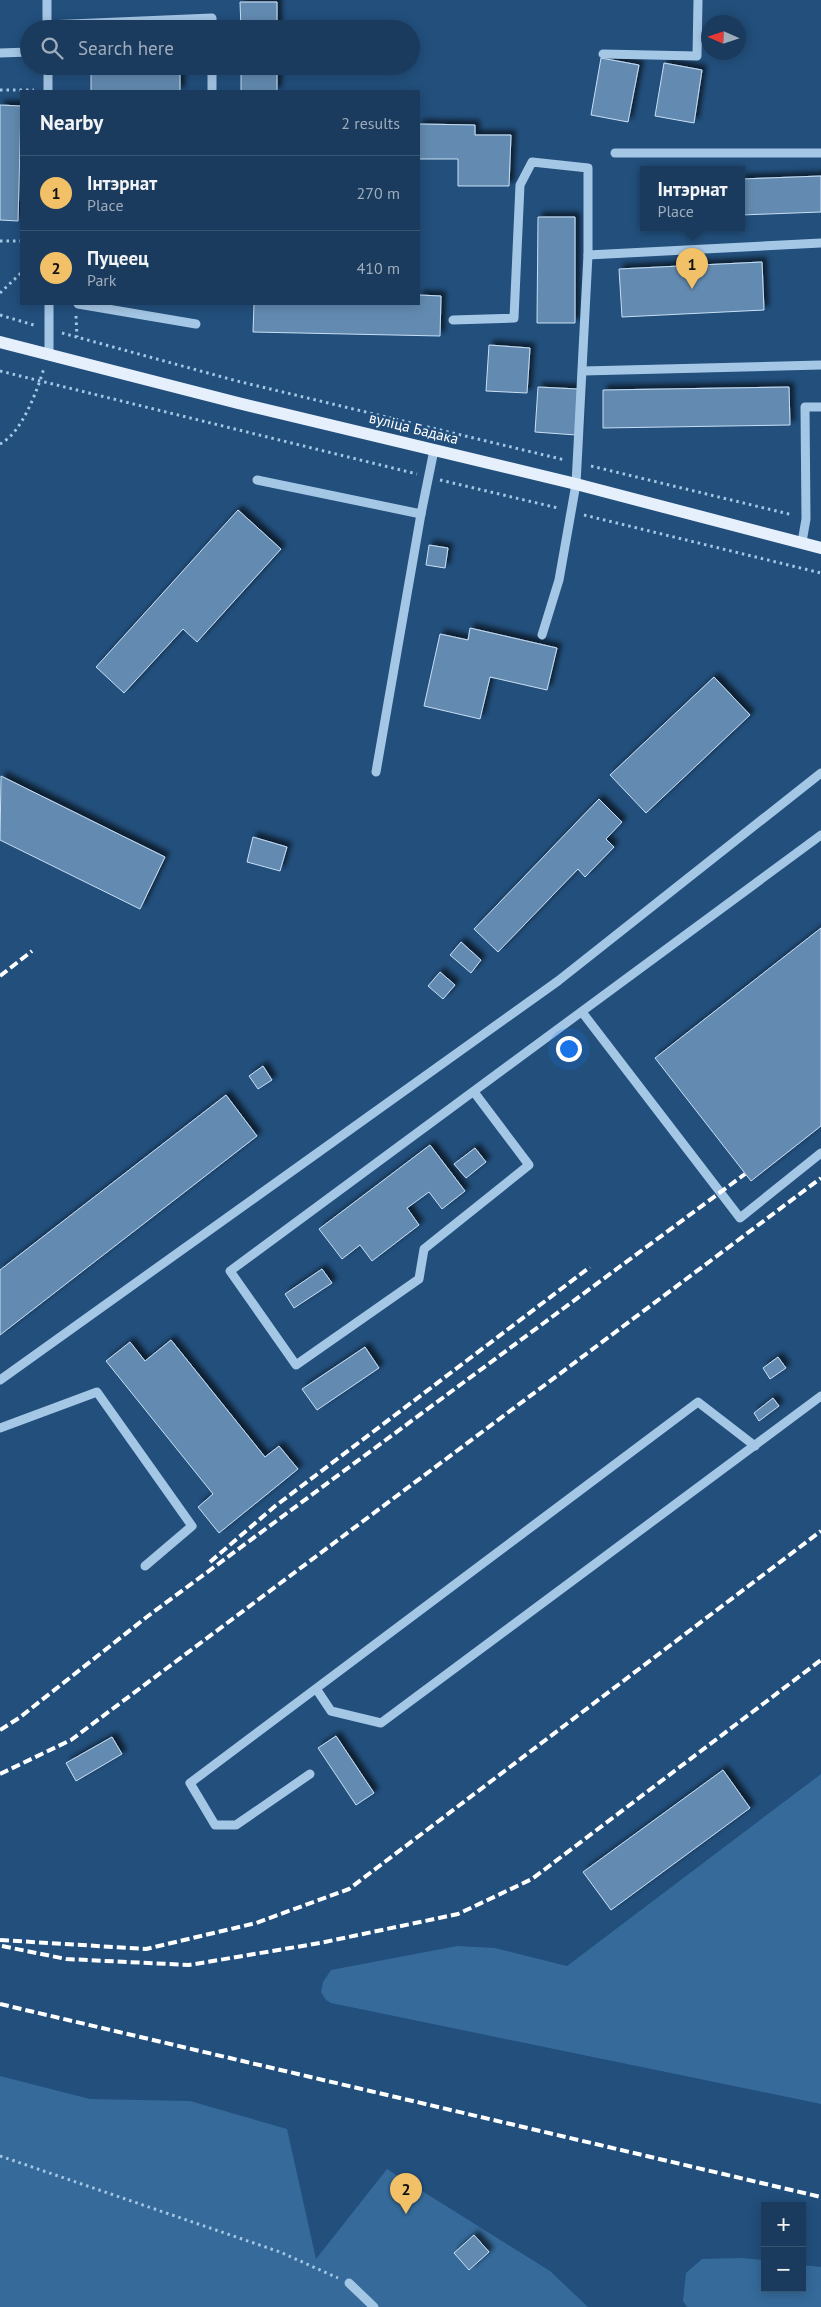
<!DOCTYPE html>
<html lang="en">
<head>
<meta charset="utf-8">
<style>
  :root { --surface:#1a3b5d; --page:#234263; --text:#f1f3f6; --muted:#9fadbc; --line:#385572; --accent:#f1c067 }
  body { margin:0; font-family:"PT Sans",sans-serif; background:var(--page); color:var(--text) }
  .controls { position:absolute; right:15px; bottom:15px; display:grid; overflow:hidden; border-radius:0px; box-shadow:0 2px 12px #0003 }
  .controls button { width:45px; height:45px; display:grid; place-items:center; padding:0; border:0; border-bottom:1px solid var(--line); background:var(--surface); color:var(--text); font:25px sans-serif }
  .compass { position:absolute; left:701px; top:15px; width:45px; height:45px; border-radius:50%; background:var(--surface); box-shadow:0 2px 12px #0003; rotate:273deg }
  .you { position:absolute; left:568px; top:1048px; width:18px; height:18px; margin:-12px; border:4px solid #fff; border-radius:50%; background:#1a73e8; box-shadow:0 0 0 8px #1a73e833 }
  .badge { display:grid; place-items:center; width:32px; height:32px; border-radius:50%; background:var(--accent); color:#111; font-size:16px; font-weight:700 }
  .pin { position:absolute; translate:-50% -41px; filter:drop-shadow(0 1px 2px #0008) }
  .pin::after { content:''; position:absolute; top:26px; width:18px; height:15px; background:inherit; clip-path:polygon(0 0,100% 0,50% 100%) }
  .popup { position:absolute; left:640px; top:166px; width:105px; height:65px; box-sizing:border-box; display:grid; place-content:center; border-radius:0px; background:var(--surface); filter:drop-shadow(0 1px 4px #0005); font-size:16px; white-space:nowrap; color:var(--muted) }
  .popup b { font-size:19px; color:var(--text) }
  .popup::after { content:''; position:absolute; left:50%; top:100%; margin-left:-10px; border:10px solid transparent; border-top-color:var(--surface) }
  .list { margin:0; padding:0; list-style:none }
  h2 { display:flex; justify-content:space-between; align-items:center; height:65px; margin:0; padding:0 20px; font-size:21px }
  h2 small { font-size:16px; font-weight:400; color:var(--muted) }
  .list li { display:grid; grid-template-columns:32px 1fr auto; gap:15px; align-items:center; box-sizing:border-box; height:75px; padding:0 20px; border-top:1px solid var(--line) }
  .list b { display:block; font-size:19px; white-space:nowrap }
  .list p { margin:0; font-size:16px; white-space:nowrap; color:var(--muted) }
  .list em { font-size:16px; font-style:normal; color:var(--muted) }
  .icon { flex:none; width:28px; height:28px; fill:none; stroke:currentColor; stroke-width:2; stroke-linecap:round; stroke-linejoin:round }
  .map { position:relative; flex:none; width:821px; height:2307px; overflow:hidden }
  .search { position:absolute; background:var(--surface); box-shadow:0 2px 12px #0003; left:20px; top:20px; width:400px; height:55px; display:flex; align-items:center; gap:12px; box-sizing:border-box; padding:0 18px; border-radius:28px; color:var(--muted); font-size:19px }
  .panel { position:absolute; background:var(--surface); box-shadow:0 2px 12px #0003; left:20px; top:90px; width:400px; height:215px; border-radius:0px }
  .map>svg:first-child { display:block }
</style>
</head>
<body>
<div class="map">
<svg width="821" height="2307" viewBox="0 0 821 2307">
  <defs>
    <filter id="shadow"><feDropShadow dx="4.5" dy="-4.5" stdDeviation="2.5" flood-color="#0009"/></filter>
  </defs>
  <rect width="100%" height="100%" fill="#224f7c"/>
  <!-- green -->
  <g fill="#356a9a">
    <path d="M821,1774V2104L331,2003L326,2000L321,1992L323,1982L331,1970L457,1946L495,1948L567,1966Z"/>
    <path d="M0,2076L90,2099L190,2101L287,2129L316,2259L387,2169L550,2271L588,2307H0Z"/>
    <path d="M740,2258L765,2260V2288H802V2265L821,2267V2307H687L683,2301L686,2273L702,2259Z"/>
  </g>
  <!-- building -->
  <g fill="#638bb1" stroke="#c8dff5" filter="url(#shadow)">
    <path d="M240,2H277V29H241Z"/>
    <path d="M601,58L639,65L628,122L591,115Z"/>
    <path d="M664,63L702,70L694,123L655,116Z"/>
    <rect x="91" y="66" width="89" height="25"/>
    <rect x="241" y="66" width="36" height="25"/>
    <path d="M0,105L21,106L18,221L0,220Z"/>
    <path d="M419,124L475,125V135H511L509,186H458V159H419Z"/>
    <path d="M821,176V212L741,215V179Z"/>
    <path d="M538,217H575V323H537Z"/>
    <path d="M762,262L764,310L622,317L619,269Z"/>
    <path d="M419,295L441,296L440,336L253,332L254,304H419Z"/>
    <path d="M489,345L530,348L527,393L486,391Z"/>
    <path d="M538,387L578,389L576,435L535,432Z"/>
    <path d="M789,387L790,425L603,428V390Z"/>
    <path d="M238,510L281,549L197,642L183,629L124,693L96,667Z"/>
    <path d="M429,545L448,548L445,568L426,565Z"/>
    <path d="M470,628L557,648L547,690L490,677L480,719L424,706L440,634L468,640Z"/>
    <path d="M714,677L750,715L646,813L610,775Z"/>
    <path d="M1,776L165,857L140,909L0,840Z"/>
    <path d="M599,799L622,822L606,839L614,847L585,877L578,869L498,952L474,929Z"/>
    <path d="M253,837L287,847L280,871L247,862Z"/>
    <path d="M821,928V1126L751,1181L655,1058Z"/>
    <path d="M461,942L481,960L471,973L450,955Z"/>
    <path d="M440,972L455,985L443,999L428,986Z"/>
    <path d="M263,1066L272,1080L258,1089L249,1076Z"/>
    <path d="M226,1095L257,1136L0,1335V1270Z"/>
    <path d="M430,1145L465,1191L442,1209L429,1192L407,1208L419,1225L372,1261L360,1245L342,1259L319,1229Z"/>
    <path d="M475,1148L486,1162L466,1178L454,1164Z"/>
    <path d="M322,1269L332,1283L294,1308L285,1294Z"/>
    <path d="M171,1340L265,1457L279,1446L298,1469L219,1533L198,1507L213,1494L106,1361L130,1342L145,1361Z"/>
    <path d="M365,1347L379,1368L317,1410L302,1389Z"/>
    <path d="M778,1357L786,1368L770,1379L763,1368Z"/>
    <path d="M773,1398L779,1406L759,1421L754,1413Z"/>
    <path d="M336,1736L374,1793L356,1805L318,1748Z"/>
    <path d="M112,1737L122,1754L76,1781L66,1763Z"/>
    <path d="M723,1770L750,1808L611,1910L583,1872Z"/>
    <path d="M474,2235L489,2252L469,2270L454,2253Z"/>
  </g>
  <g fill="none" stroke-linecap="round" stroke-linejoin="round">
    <!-- path -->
    <g stroke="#a5c7e6" stroke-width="3" stroke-dasharray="2.5 4" stroke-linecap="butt">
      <path d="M0,90H34"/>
      <path d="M0,241H21"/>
      <path d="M0,293L21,273"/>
      <path d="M0,315L37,326"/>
      <path d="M76,316L77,337"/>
      <path d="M62,333L237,381L565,460"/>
      <path d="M0,371L417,474"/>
      <path d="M0,444C22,433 37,391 44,368"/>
      <path d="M591,466L793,515"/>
      <path d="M440,480L558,508"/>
      <path d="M584,515L821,573"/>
      <path d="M0,2156L280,2252L338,2278"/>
    </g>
    <!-- minor -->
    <g stroke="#a5c7e6" stroke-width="9">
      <path d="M47,0V29"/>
      <path d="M47,25L212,18V29"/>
      <path d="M0,53L29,52"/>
      <path d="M603,54L697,56L698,0"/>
      <path d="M48,66V91"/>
      <path d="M212,91V66"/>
      <path d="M615,153H821"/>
      <path d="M588,255L821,243"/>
      <path d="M49,304V353"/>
      <path d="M78,304L196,324"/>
      <path d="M453,320L514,318L520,185L532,162L588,168V255L576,484L559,580L542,635"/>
      <path d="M583,371L821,365"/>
      <path d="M257,480L421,514L434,450"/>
      <path d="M802,542L806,519L805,407H821"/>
      <path d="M376,772L421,514"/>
      <path d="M582,1012L740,1218L821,1153"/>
      <path d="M474,1092L529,1165L424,1249L419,1279L296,1365L230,1271L821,835"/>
      <path d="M0,1380L558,981L821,773"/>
      <path d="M0,1428L97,1392L192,1526L145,1566"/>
      <path d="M317,1690L331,1711L381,1723L821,1396"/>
      <path d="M310,1774L236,1825H215L190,1783L698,1402L755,1446"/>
      <path d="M349,2283L374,2307"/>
    </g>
    <!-- major -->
    <path stroke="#e6f0fd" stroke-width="12" d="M0,342L238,403L576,484L821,548"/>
    <!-- rail -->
    <g stroke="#fff" stroke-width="4" stroke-dasharray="9 4" stroke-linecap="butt">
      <path d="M0,976L32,951"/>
      <path d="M210,1562L274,1507L590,1267"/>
      <path d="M0,1730L19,1718L148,1616L745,1174"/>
      <path d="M0,1774L71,1740L821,1178"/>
      <path d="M0,1940L146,1949L256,1923L349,1889L821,1531"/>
      <path d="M2,1946L66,1959L189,1965L320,1943L458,1914L532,1879L821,1660"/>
      <path d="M0,2004L821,2197"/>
    </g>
  </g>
  <g text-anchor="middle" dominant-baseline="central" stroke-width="4.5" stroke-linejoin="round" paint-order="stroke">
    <!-- street labels -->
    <g font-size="15" fill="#fff" stroke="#224f7c">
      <text transform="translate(414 428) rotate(14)">вуліца Бадака</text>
    </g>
  </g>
</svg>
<div class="controls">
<button>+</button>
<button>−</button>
</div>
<svg class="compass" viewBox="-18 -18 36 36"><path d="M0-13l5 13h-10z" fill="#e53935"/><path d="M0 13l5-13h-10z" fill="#9fadbc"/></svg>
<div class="you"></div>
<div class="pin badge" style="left:692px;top:289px">1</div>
<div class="popup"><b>Інтэрнат</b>Place</div>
<div class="pin badge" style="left:406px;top:2214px">2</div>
<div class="search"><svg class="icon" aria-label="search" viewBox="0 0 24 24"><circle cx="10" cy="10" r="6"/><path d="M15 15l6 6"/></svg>Search here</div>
<section class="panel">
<h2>Nearby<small>2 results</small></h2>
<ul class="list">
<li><span class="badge">1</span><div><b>Інтэрнат</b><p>Place</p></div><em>270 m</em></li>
<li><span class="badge">2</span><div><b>Пуцеец</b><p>Park</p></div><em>410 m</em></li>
</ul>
</section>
</div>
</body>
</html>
